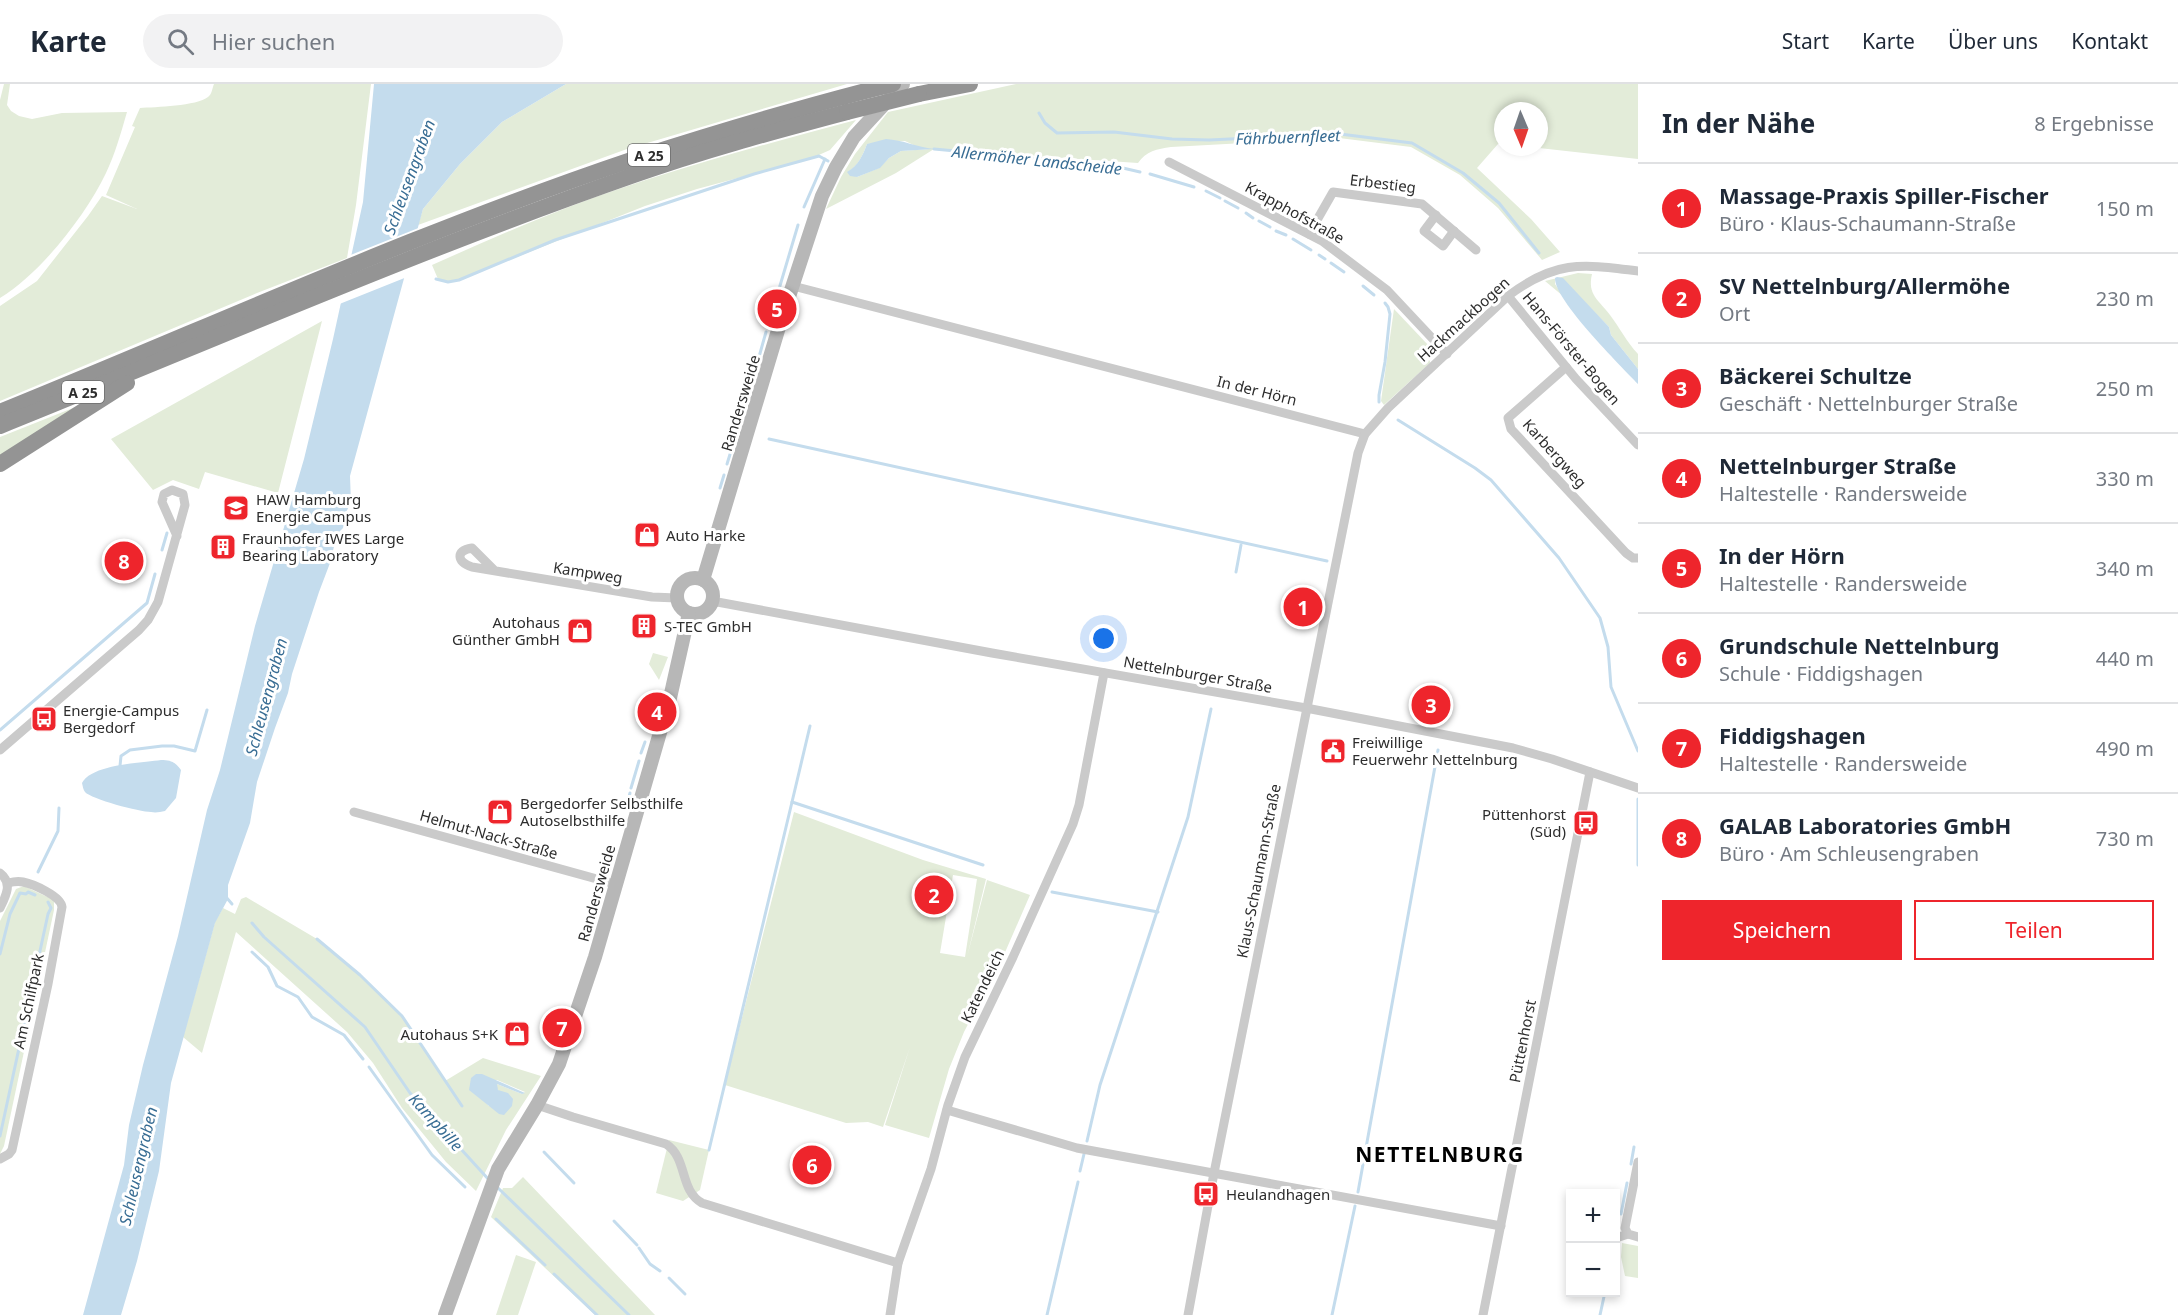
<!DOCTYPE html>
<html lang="de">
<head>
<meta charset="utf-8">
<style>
  :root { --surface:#fff; --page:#f2f2f3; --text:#1f2937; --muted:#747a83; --line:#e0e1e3; --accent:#ee252c }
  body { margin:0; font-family:"Noto Sans",sans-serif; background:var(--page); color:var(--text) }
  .controls { position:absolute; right:18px; bottom:18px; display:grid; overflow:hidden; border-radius:0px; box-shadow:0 3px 9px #0003 }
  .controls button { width:54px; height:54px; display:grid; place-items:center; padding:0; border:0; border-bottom:2px solid var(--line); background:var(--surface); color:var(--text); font:30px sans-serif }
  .compass { position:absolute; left:1494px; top:18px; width:54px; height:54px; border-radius:50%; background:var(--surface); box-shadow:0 3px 9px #0003; rotate:178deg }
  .you { position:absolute; left:1104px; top:555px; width:21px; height:21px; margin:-15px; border:4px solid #fff; border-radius:50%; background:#1a73e8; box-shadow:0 0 0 9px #1a73e833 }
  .badge { display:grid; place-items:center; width:39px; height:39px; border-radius:50%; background:var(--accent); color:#fff; font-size:20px; font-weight:700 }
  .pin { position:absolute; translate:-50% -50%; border:3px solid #fff; box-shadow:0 2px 6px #0006 }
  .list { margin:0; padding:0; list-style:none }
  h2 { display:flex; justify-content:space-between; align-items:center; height:78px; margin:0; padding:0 24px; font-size:26px }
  h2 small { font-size:20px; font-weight:400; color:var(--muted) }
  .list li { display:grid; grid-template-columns:39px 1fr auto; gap:18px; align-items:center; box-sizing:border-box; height:90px; padding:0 24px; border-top:2px solid var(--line) }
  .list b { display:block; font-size:22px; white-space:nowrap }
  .list p { margin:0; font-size:20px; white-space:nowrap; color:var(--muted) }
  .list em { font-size:20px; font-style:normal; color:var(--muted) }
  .actions { display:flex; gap:12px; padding:18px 24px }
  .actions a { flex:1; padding:14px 0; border:2px solid var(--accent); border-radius:0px; text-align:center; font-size:21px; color:var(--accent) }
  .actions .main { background:var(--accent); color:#fff }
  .icon { flex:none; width:33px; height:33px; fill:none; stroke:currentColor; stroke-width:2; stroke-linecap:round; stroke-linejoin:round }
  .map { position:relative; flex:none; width:1638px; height:1231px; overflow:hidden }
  header { display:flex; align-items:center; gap:36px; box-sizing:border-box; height:84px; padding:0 30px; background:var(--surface); border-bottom:2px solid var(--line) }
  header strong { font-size:28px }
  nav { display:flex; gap:33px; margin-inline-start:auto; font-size:21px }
  .search { width:420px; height:54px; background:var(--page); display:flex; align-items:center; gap:15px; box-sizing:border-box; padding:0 21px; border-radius:33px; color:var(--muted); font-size:22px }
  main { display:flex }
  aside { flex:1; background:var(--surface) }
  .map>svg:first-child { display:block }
</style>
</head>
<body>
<header>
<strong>Karte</strong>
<div class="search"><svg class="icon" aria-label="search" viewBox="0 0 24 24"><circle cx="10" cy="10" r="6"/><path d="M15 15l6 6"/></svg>Hier suchen</div>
<nav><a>Start</a><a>Karte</a><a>Über uns</a><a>Kontakt</a></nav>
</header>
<main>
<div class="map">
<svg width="1638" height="1231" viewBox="0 0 1638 1231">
  <rect width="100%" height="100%" fill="#fff"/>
  <!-- green -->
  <g fill="#e3ecd9" fill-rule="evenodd">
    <path d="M4,0H10L7,21L11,27L19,32L32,35L62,29L127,28C121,49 115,70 106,89C86,131 40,190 0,214V16Z"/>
    <path d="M214,0H371L356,121L347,174L257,209L0,317V222L37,197L88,132L102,112L137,125L106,111L135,43L132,42L140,24C155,23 197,22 208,13C212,10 212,5 214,0Z"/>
    <path d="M566,0H847L627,65L418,141L423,125L460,80L502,38Z"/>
    <path d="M1016,0H1638V75L1530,63H1539V27H1503V60H1498L1477,84L1531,135L1560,168L1542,176L1498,124L1460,91L1411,63L1339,54L1171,63C1157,65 1146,67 1138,79L934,65L896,89L826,125L841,93L855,70L888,28ZM905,57L920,64L930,65L901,67L889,74L879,84L857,93L848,88C858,82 863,71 867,60Z"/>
    <path d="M856,36L830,66L812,74L697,105L645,122L459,196L448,198L438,195L432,181C468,165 504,149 541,134C642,93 751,64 856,36Z"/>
    <path d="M1578,189L1592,190C1587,211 1599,216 1610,231C1620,244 1626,257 1638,270V285L1611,251L1609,243L1575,208L1555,194V200L1563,212L1545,197Z"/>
    <path d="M1394,225L1429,262L1430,279L1384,321L1381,317Z"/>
    <path d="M322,237L278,409L205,388L199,405L173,396L153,406L111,355Z"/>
    <path d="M78,322L0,374V353Z"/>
    <path d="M653,569L668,573L659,596L649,580Z"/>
    <path d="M794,728L923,776L986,795L967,873L987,796L1030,811L1003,873L964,948L949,985L929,1054L885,1041L910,963L883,1043L868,1038L846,1039L725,1001ZM953,791L977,795L965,873L940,869Z"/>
    <path d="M24,802L54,816V826L4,1062L0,1070V837L16,805Z"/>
    <path d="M246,813L317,855L360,891L402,932L445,997L483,974L541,992L506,1046L476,1107L446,1078L402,1024L373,979L347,948L236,848L202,969L183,953L215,838L223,824L235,830L241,815ZM497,996L525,1008L522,1010L497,1000L496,1004L499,1007L489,1022L471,1004Z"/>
    <path d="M669,1056L709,1066L700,1106L683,1117L656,1109Z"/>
    <path d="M523,1093L655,1231H595L491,1133L503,1104H512Z"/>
    <path d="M1622,1159L1638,1162V1194L1625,1192L1621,1173Z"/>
    <path d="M516,1171L536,1178L518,1231H496Z"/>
  </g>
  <!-- water -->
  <g fill="#c4dced">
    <path d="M374,0H566L502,38L460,80L423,125L350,392L351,419L346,428L343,444L337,450L330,479L319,508L292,590L288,609L275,644L257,698L250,739L228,801V815L215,839L171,999L159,1087L137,1177L121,1231H83L124,1081L129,1041L143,981L178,852L207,726L220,686L255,542L304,375L333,255L363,118Z"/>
    <path d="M886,55C903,56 917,63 934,65L901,67L889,74L880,84L857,93L850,92L847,88C858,82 863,71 867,60Z"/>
    <path d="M1557,193L1563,194L1609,243L1611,251L1638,285V300C1621,282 1554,216 1555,194Z"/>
    <path d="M161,676C171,676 175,678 181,686L176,714L165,727C160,728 156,729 151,728C140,728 91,715 85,708C83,705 83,703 82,699C92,680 142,679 161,676Z"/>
    <path d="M476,990H482L525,1009L522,1010L497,1000L498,1006L508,1009L513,1015L512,1022L504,1031L499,1030L469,1006L471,994Z"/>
  </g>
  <!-- pier -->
  <path fill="#fff" d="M421,143L407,193L337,221L348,172Z"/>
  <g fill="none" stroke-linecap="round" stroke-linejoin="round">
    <!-- stream -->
    <g stroke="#c4dced" stroke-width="3">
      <path d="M1039,29L1045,39L1057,49L1114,48L1172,55L1209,56L1340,50L1412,59L1463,89L1499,119L1539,169"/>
      <path d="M934,65L1110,81L1140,88"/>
      <path d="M1150,90L1194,103"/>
      <path d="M1206,107L1220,114"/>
      <path d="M1225,117L1238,124"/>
      <path d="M804,123L825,75"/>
      <path d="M1246,129L1253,134"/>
      <path d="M1259,137L1270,143"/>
      <path d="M1276,147L1286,151"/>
      <path d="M1293,155L1311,166"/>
      <path d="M1319,171L1325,175"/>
      <path d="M1331,179L1344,188"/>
      <path d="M436,195L448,198L459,196L555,156L754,90L819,72L828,77"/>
      <path d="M1363,202L1374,211"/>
      <path d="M771,232L798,141"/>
      <path d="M748,312L766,248"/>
      <path d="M1379,318V311L1385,278L1390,230L1388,223L1385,219"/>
      <path d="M1398,336L1475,384L1491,396L1559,474L1600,534L1608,563L1611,603L1638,667"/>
      <path d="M738,344L744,325"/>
      <path d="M769,355L1327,477"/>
      <path d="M727,380L736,351"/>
      <path d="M720,404L724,391"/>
      <path d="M162,466L167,449"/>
      <path d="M1236,488L1241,461"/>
      <path d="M810,642L792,718L983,781"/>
      <path d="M0,646L147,519L155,490"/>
      <path d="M641,669L645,658"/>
      <path d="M120,682L121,672L130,666L162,662H174L195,667L207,626"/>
      <path d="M631,704L639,677"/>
      <path d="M1638,715V781"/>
      <path d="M626,724L630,709"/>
      <path d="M38,788L58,747L59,724"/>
      <path d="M1052,808L1158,828"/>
      <path d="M226,813L232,820"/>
      <path d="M252,839L264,853L365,943L410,1009L490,1097"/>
      <path d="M317,855L360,891L402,932L462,1022"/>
      <path d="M252,868L268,883L277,902L298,913L312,933L344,951L363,975"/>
      <path d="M0,870L10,830L20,809L26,810L28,808L35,811"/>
      <path d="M369,983L432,1071L465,1103"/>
      <path d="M0,1052L48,830L51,824L48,818"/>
      <path d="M1087,1057L1100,1001L1188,733L1211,625"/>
      <path d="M709,1066L792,718"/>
      <path d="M544,1068L574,1099"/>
      <path d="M1631,1080L1634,1063"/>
      <path d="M1080,1087L1084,1070"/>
      <path d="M497,1103L629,1231"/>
      <path d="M1358,1108L1438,666"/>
      <path d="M1621,1130L1627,1099"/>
      <path d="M496,1135L545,1181"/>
      <path d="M614,1137L637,1161"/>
      <path d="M639,1164L650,1180L660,1187"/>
      <path d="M554,1190L597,1231"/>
      <path d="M669,1194L685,1210"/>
      <path d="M1047,1231L1078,1098"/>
      <path d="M1332,1231L1355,1122"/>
      <path d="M1600,1231L1605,1208"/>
    </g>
    <!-- street -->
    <g stroke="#cacaca" stroke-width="9">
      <path d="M1169,78L1322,157L1387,206L1447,270"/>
      <path d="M1436,131L1424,147L1443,162L1454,147"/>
      <path d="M1309,150L1333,108L1422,120L1476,166"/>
      <path d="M793,202L1365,350"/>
      <path d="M1508,212L1576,295L1638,361"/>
      <path d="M1566,283L1508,334L1511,345L1626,469L1633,474H1638"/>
      <path d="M494,486L472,464C455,467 457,478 472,483L652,513L677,514"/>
      <path d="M712,517L992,569L1306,624L1513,664L1552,675L1638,704"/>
      <path d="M0,666L139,546L148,536L158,518L185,421L183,410L172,406L164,410L162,418L177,452"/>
      <path d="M354,728L615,800"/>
      <path d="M0,789C13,799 6,812 0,824"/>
      <path d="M537,1021L573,1033L666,1060C688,1074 679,1106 702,1119L898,1179"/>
      <path d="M947,1026L1077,1064L1501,1142"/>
      <path d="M0,1075L9,1070L12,1066L48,900L62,823C61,812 33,800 23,798C18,797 12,798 8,799"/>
      <path d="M1638,1078L1625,1144L1628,1150L1638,1153"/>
      <path d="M1616,1154L1628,1150"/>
      <path d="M890,1231L898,1179L931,1085L948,1021L965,973L1013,873L1073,740L1079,721L1104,589"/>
      <path d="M1188,1231L1214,1089L1358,369L1365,350L1388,324L1508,212C1556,176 1581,180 1638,187"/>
      <path d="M1483,1231L1590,688"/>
    </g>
    <!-- secondary -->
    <g stroke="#b7b7b7" stroke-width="14">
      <circle cx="695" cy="512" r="18"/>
      <path d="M703,496L779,243L822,112L836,83L854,53L903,0"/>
      <path d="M445,1231L498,1085L537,1021L559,980L595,873L670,614L689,529"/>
    </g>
    <!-- highway -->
    <g stroke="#949494" stroke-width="16">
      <path d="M919,10L970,0"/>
      <path d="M0,328C210,243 417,148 631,76C718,48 805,22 893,0"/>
      <path d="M0,342C211,257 419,166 634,91C704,66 776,47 847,28"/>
      <path d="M0,380L127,299"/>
    </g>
    <!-- highway-bridge -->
    <path stroke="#949494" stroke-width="16" d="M847,28L919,10"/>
  </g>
  <!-- icons -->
  <defs>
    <g id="university-square" transform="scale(1.35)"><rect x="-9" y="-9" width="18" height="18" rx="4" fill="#ee252c" stroke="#fff"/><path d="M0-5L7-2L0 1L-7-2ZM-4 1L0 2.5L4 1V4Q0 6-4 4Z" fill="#fff"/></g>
    <g id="shop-square" transform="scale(1.35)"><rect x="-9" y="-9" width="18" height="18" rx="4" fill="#ee252c" stroke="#fff"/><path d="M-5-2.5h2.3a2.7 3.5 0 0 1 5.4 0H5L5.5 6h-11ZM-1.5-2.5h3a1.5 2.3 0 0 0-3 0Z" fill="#fff"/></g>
    <g id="building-square" transform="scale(1.35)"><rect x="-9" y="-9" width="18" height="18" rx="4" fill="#ee252c" stroke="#fff"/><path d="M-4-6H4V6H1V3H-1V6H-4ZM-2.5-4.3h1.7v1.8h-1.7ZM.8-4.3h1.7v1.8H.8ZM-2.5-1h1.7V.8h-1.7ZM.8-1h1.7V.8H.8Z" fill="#fff"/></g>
    <g id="bus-square" transform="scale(1.35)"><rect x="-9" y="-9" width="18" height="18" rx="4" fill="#ee252c" stroke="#fff"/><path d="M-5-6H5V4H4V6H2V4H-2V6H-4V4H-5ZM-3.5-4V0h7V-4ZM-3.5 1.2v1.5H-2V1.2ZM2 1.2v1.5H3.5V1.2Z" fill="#fff"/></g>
    <g id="civic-square" transform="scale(1.35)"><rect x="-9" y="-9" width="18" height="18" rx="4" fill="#ee252c" stroke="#fff"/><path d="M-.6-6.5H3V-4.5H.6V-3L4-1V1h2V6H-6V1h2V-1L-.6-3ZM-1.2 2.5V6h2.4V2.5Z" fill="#fff"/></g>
  </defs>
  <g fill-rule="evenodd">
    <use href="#university-square" x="236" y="424"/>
    <use href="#shop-square" x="647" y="451"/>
    <use href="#building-square" x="223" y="463"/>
    <use href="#building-square" x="644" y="542"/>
    <use href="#shop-square" x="580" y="547"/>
    <use href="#bus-square" x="44" y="635"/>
    <use href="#civic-square" x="1333" y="667"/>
    <use href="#shop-square" x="500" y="728"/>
    <use href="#bus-square" x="1586" y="739"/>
    <use href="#shop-square" x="517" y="950"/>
    <use href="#bus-square" x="1206" y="1110"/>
  </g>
  <g text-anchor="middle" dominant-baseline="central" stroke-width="6" stroke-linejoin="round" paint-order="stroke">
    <!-- shield labels -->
    <g fill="#fff" stroke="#6c6c6c" stroke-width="1.5">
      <rect x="628" y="60" width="42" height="22" rx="4.5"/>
      <rect x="62" y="297" width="42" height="22" rx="4.5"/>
    </g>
    <g font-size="14" font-weight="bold" fill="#2d2d2d">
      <text x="649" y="71">A 25</text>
      <text x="83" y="308">A 25</text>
    </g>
    <!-- street labels -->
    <g font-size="15" fill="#2d2d2d" stroke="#fff">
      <text transform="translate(1383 99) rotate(7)">Erbestieg</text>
      <text transform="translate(1295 128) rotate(29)">Krapphofstraße</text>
      <text transform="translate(1463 235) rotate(-42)">Hackmackbogen</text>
      <text transform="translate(1572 264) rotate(50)">Hans-Förster-Bogen</text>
      <text transform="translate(1257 306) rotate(14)">In der Hörn</text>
      <text transform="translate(740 319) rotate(-73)">Randersweide</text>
      <text transform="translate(1555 369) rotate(48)">Karbergweg</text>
      <text transform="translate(588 488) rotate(9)">Kampweg</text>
      <text transform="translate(1198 590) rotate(10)">Nettelnburger Straße</text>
      <text transform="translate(489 750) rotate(16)">Helmut-Nack-Straße</text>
      <text transform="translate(1258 787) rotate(-79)">Klaus-Schaumann-Straße</text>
      <text transform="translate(596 809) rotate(-74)">Randersweide</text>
      <text transform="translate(982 902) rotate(-64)">Katendeich</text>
      <text transform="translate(28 917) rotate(-78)">Am Schilfpark</text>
      <text transform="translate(1522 957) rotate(-79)">Püttenhorst</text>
    </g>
    <!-- poi labels -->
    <g font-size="15" fill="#2d2d2d" stroke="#fff" text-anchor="start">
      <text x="256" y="415">HAW Hamburg<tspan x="256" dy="17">Energie Campus</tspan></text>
      <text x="666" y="451">Auto Harke</text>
      <text x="242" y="454">Fraunhofer IWES Large<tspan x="242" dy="17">Bearing Laboratory</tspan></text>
      <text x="560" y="538" text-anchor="end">Autohaus<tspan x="560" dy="17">Günther GmbH</tspan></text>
      <text x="664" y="542">S-TEC GmbH</text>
      <text x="63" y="626">Energie-Campus<tspan x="63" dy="17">Bergedorf</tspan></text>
      <text x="1352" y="658">Freiwillige<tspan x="1352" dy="17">Feuerwehr Nettelnburg</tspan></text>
      <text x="520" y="719">Bergedorfer Selbsthilfe<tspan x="520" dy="17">Autoselbsthilfe</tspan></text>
      <text x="1566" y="730" text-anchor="end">Püttenhorst<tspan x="1566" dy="17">(Süd)</tspan></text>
      <text x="498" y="950" text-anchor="end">Autohaus S+K</text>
      <text x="1226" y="1110">Heulandhagen</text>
    </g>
    <!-- water labels -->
    <g font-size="16" font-style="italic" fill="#376c93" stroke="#fff">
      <text transform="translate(1288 53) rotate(-2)">Fährbuernfleet</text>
      <text transform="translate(1037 76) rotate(6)">Allermöher Landscheide</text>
      <text transform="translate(409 93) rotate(-70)">Schleusengraben</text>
      <text transform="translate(266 613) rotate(-75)">Schleusengraben</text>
      <text transform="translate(436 1038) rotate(48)">Kampbille</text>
      <text transform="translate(138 1082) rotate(-77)">Schleusengraben</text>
    </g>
    <!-- district labels -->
    <g font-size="21" font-weight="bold" letter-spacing="1.5" fill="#000" stroke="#fff">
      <text x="1440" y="1070">NETTELNBURG</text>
    </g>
  </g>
</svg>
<div class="controls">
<button>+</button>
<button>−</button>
</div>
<svg class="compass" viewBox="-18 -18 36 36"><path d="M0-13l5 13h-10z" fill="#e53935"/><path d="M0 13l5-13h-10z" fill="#747a83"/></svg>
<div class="you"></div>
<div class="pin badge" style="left:1303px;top:523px">1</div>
<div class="pin badge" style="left:934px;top:811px">2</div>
<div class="pin badge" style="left:1431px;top:621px">3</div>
<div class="pin badge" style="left:657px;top:628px">4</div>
<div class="pin badge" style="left:777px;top:225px">5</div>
<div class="pin badge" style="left:812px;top:1081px">6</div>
<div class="pin badge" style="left:562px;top:944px">7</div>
<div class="pin badge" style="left:124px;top:477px">8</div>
</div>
<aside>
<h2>In der Nähe<small>8 Ergebnisse</small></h2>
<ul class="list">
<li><span class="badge">1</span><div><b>Massage-Praxis Spiller-Fischer</b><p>Büro · Klaus-Schaumann-Straße</p></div><em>150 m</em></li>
<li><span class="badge">2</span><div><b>SV Nettelnburg/Allermöhe</b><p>Ort</p></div><em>230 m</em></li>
<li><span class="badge">3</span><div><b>Bäckerei Schultze</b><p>Geschäft · Nettelnburger Straße</p></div><em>250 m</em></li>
<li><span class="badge">4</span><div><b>Nettelnburger Straße</b><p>Haltestelle · Randersweide</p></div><em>330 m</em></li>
<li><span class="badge">5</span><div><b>In der Hörn</b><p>Haltestelle · Randersweide</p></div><em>340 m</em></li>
<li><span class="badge">6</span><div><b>Grundschule Nettelnburg</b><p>Schule · Fiddigshagen</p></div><em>440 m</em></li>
<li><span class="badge">7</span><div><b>Fiddigshagen</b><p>Haltestelle · Randersweide</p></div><em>490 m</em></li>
<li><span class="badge">8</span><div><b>GALAB Laboratories GmbH</b><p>Büro · Am Schleusengraben</p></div><em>730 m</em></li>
</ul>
<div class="actions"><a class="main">Speichern</a><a>Teilen</a></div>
</aside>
</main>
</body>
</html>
